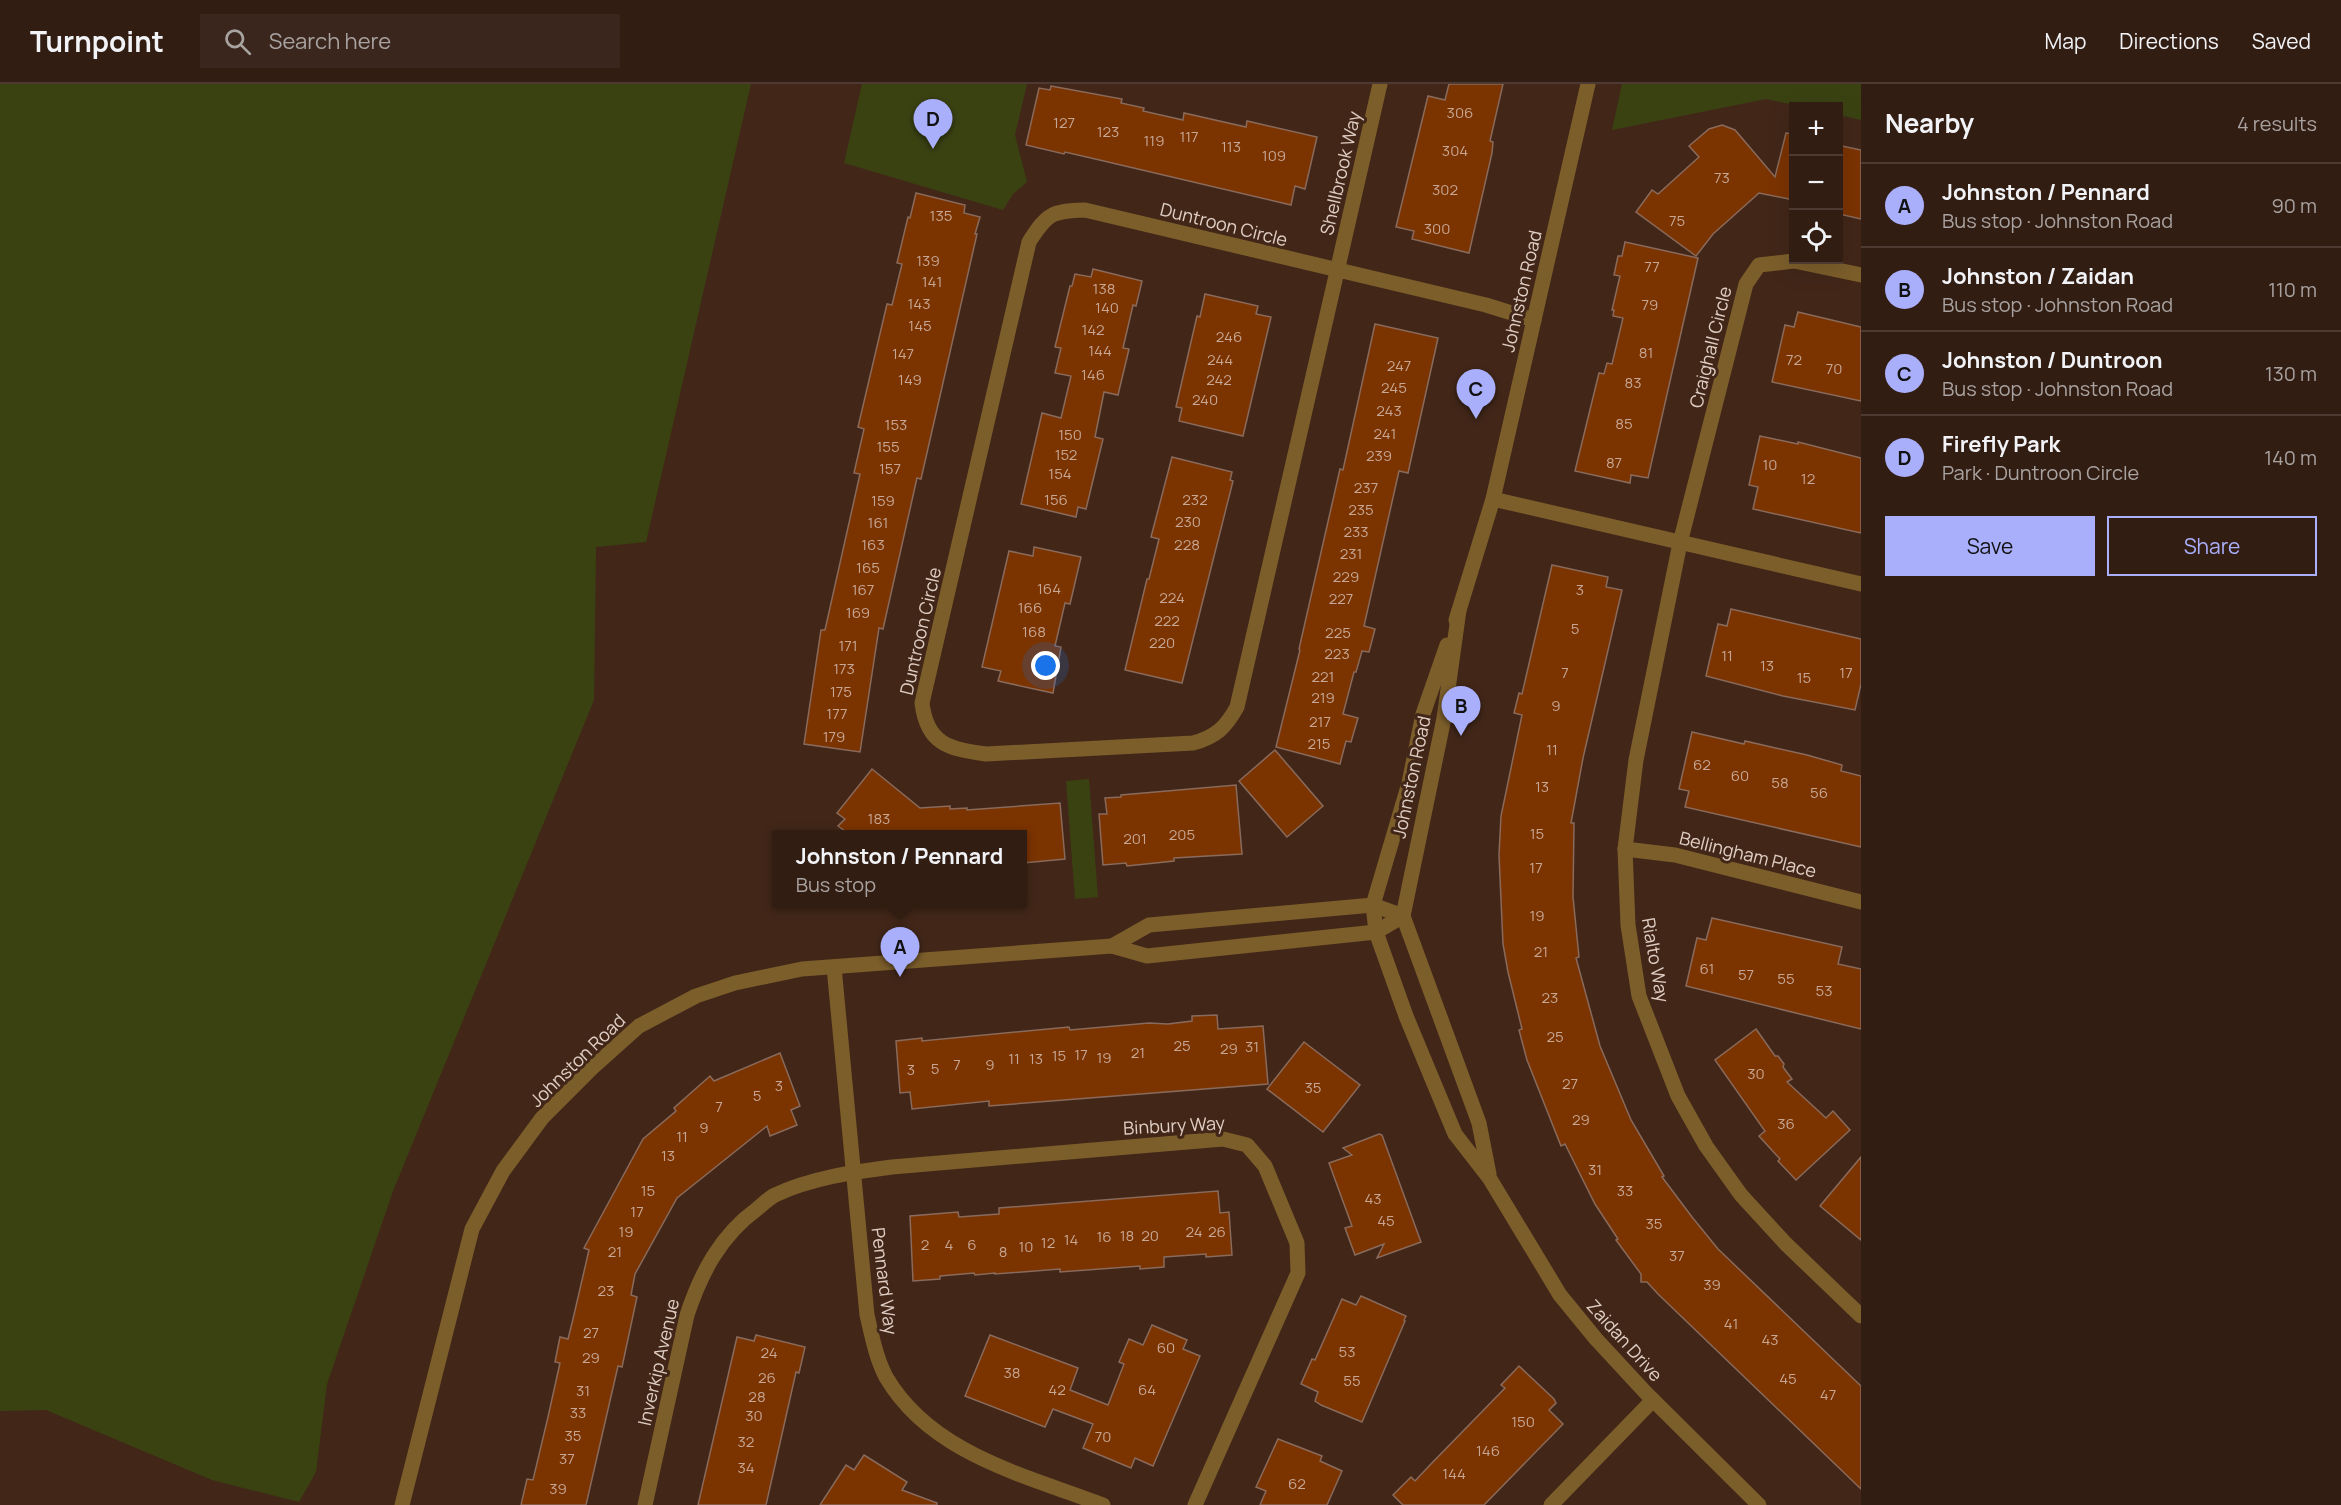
<!DOCTYPE html>
<html lang="en">
<head>
<meta charset="utf-8">
<style>
  :root { --surface:#321d13; --page:#3a261c; --text:#f1f3f6; --muted:#a8a2a0; --line:#4d3b33; --accent:#aaaffb }
  body { margin:0; font-family:Manrope,sans-serif; background:var(--page); color:var(--text) }
  .controls { position:absolute; right:18px; top:18px; display:grid; overflow:hidden; border-radius:0px; box-shadow:0 6px 24px #0002 }
  .controls button { width:54px; height:54px; display:grid; place-items:center; padding:0; border:0; border-bottom:2px solid var(--line); background:var(--surface); color:var(--text); font:30px sans-serif }
  .you { position:absolute; left:1046px; top:582px; width:21px; height:21px; margin:-15px; border:4px solid #fff; border-radius:50%; background:#1a73e8; box-shadow:0 0 0 9px #1a73e833 }
  .badge { display:grid; place-items:center; width:39px; height:39px; border-radius:50%; background:var(--accent); color:#111; font-size:20px; font-weight:700 }
  .pin { position:absolute; translate:-50% -50px; filter:drop-shadow(0 2px 3px #0008) }
  .pin::after { content:''; position:absolute; top:32px; width:21px; height:18px; background:inherit; clip-path:polygon(0 0,100% 0,50% 100%) }
  .popup { position:absolute; left:772px; top:746px; width:255px; height:78px; box-sizing:border-box; display:grid; place-content:center; border-radius:0px; background:var(--surface); filter:drop-shadow(0 2px 4px #0005); font-size:20px; white-space:nowrap; color:var(--muted) }
  .popup b { font-size:22px; color:var(--text) }
  .popup::after { content:''; position:absolute; left:50%; top:100%; margin-left:-12px; border:12px solid transparent; border-top-color:var(--surface) }
  .list { margin:0; padding:0; list-style:none }
  h2 { display:flex; justify-content:space-between; align-items:center; height:78px; margin:0; padding:0 24px; font-size:26px }
  h2 small { font-size:20px; font-weight:400; color:var(--muted) }
  .list li { display:grid; grid-template-columns:39px 1fr auto; gap:18px; align-items:center; box-sizing:border-box; height:84px; padding:0 24px; border-top:2px solid var(--line) }
  .list b { display:block; font-size:22px; white-space:nowrap }
  .list p { margin:0; font-size:20px; white-space:nowrap; color:var(--muted) }
  .list em { font-size:20px; font-style:normal; color:var(--muted) }
  .actions { display:flex; gap:12px; padding:18px 24px }
  .actions a { flex:1; padding:14px 0; border:2px solid var(--accent); border-radius:0px; text-align:center; font-size:21px; color:var(--accent) }
  .actions .main { background:var(--accent); color:#111 }
  .icon { flex:none; width:33px; height:33px; fill:none; stroke:currentColor; stroke-width:2; stroke-linecap:round; stroke-linejoin:round }
  .map { position:relative; flex:none; width:1861px; height:1421px; overflow:hidden }
  header { display:flex; align-items:center; gap:36px; box-sizing:border-box; height:84px; padding:0 30px; background:var(--surface); border-bottom:2px solid var(--line) }
  header strong { font-size:28px }
  nav { display:flex; gap:33px; margin-inline-start:auto; font-size:21px }
  .search { width:420px; height:54px; background:var(--page); display:flex; align-items:center; gap:15px; box-sizing:border-box; padding:0 21px; border-radius:0px; color:var(--muted); font-size:22px }
  main { display:flex }
  aside { flex:1; background:var(--surface) }
  .map>svg:first-child { display:block }
</style>
</head>
<body>
<header>
<strong>Turnpoint</strong>
<div class="search"><svg class="icon" aria-label="search" viewBox="0 0 24 24"><circle cx="10" cy="10" r="6"/><path d="M15 15l6 6"/></svg>Search here</div>
<nav><a>Map</a><a>Directions</a><a>Saved</a></nav>
</header>
<main>
<div class="map">
<svg width="1861" height="1421" viewBox="0 0 1861 1421">
  <rect width="100%" height="100%" fill="#422719"/>
  <!-- green -->
  <g fill="#3b4212">
    <path d="M0,0H751L646,458L596,463L594,616L393,1107L327,1300L316,1388L299,1418L212,1396L46,1326L0,1327Z"/>
    <path d="M862,0H1027L1015,51L1027,98L1013,110L1003,126L844,79Z"/>
    <path d="M1622,0H1861V36L1839,31L1838,22H1799L1766,15L1612,46Z"/>
    <path d="M1089,695L1098,813L1075,815L1066,697Z"/>
  </g>
  <!-- building -->
  <g fill="#7b3300" stroke="#896a5b" stroke-width="1.5">
    <path d="M1449,0H1503L1490,57L1493,58L1492,69L1469,169L1412,155L1414,147L1396,143L1428,12L1445,16Z"/>
    <path d="M1051,2L1122,15L1121,19L1144,24L1143,27L1183,36L1184,29L1246,43L1247,37L1317,53L1305,105L1295,102L1291,121L1091,74L1065,68L1064,70L1026,61L1039,4L1050,6Z"/>
    <path d="M1722,41L1735,46L1775,93L1786,49L1794,50V116L1759,109L1713,150L1696,172L1636,128L1652,106L1658,110L1699,73L1689,62L1709,45Z"/>
    <path d="M1842,62L1861,66V135L1839,130V75Z"/>
    <path d="M916,109L965,121L964,129L980,133L975,150H977L921,395L917,394L883,545L879,544L860,668L804,660L821,546H825L860,390L854,389L864,345L858,343L887,220L892,221L902,180L897,179L908,133L910,134Z"/>
    <path d="M1625,158L1698,174L1648,394L1631,391L1630,399L1575,387L1599,289L1604,290L1607,279L1612,280L1623,234L1613,232L1614,226H1612L1620,192L1614,191L1618,172H1622Z"/>
    <path d="M1093,185L1142,197L1136,222L1133,221L1123,264L1129,265L1118,311L1104,308L1095,353L1103,355L1086,425L1078,423L1076,433L1021,420L1042,329L1061,334L1071,292L1055,289L1061,264L1055,263L1070,202H1072L1075,190L1091,193Z"/>
    <path d="M1205,210L1258,222L1256,230L1271,233L1243,352L1179,337L1182,324L1176,323L1197,232L1200,233Z"/>
    <path d="M1798,228L1861,243V317L1772,298L1785,241L1794,243Z"/>
    <path d="M1375,240L1438,254L1408,389L1399,387L1364,542L1375,545L1369,568L1362,567L1356,588H1354L1343,630L1358,634L1351,658L1346,657L1340,680L1276,663L1300,566L1299,565L1340,385L1343,386Z"/>
    <path d="M1760,352L1798,360V358L1861,374V449L1753,425L1758,403L1749,401Z"/>
    <path d="M1172,373L1232,388L1230,396L1233,397L1182,599L1125,586L1147,495H1149L1159,455L1151,453Z"/>
    <path d="M1034,463L1081,473L1070,520L1065,519L1055,562L1061,563L1053,609L998,597L1001,587L982,583L1009,467L1033,472Z"/>
    <path d="M1552,481L1608,493L1606,503L1622,506L1583,674L1571,739H1574L1573,813L1579,873L1576,874L1600,962L1631,1036L1664,1092L1662,1093L1692,1133L1718,1165L1861,1302V1405L1658,1210L1647,1198H1641V1190L1616,1156L1618,1155L1595,1120L1565,1060L1561,1062L1527,976L1519,946L1522,945L1508,888L1503,860L1499,771L1501,732L1522,631L1514,629L1519,609L1522,610Z"/>
    <path d="M1731,525L1861,555V600L1855,626L1783,612L1706,592L1718,540L1727,542Z"/>
    <path d="M1692,648L1744,660L1745,657L1807,671L1842,681L1841,687L1861,692V763L1685,723L1689,707L1679,705Z"/>
    <path d="M1275,666L1323,722L1287,753L1239,697Z"/>
    <path d="M872,685L920,724L950,722V725L967,724V726L1060,719L1065,775L1023,779V750H849L838,742L845,735L837,729Z"/>
    <path d="M1236,701L1242,770L1174,774V777L1127,782L1126,779L1103,781L1099,730H1107L1105,714L1121,713V711Z"/>
    <path d="M1712,834L1842,863L1838,880L1861,885V945L1686,902L1697,854L1706,856Z"/>
    <path d="M1217,931L1218,945L1263,942L1268,1000L989,1022V1017L912,1025L910,1008L900,1009L896,957L922,954V957L1069,943L1070,946L1149,939L1168,940L1192,937V932Z"/>
    <path d="M1756,945L1775,972H1778L1784,980L1783,983L1792,995L1787,998L1826,1034L1833,1027L1850,1046L1796,1096L1778,1077L1780,1075L1759,1052L1765,1047L1715,976Z"/>
    <path d="M1304,958L1360,1001L1323,1048L1267,1005Z"/>
    <path d="M780,969L800,1022L791,1026L797,1041L770,1052L767,1042L677,1114L635,1190L631,1211L637,1213L622,1283L618,1282L586,1421H521L527,1395L533,1396L548,1333L560,1279L555,1278L560,1253L568,1255L573,1235L589,1166L584,1164L643,1055L676,1027L674,1024L710,992L714,997Z"/>
    <path d="M1379,1050L1382,1051L1421,1158L1377,1174L1384,1160L1355,1171L1345,1144L1352,1142L1329,1079L1352,1071L1343,1064Z"/>
    <path d="M1861,1073V1156L1820,1122Z"/>
    <path d="M1218,1107L1220,1129L1229,1128L1232,1171L1206,1173V1170L1164,1173V1183L1140,1185V1182L1060,1188V1185L995,1190V1189L975,1191L974,1189L940,1192V1195L913,1197L910,1132L958,1128L959,1133L999,1130V1124Z"/>
    <path d="M1361,1212L1406,1232L1404,1236L1405,1237L1362,1338L1321,1321L1315,1317L1318,1308L1301,1300L1312,1275L1315,1276L1342,1215L1356,1221Z"/>
    <path d="M1152,1241L1187,1256L1183,1265L1200,1272L1153,1382L1135,1374L1131,1384L1083,1364L1093,1340L1053,1325L1045,1343L965,1312L990,1251L1078,1284L1070,1306L1108,1321L1124,1280L1119,1278L1129,1255L1143,1261Z"/>
    <path d="M756,1251L805,1263L799,1289L796,1288L766,1421H698L737,1253L754,1257Z"/>
    <path d="M1519,1282L1554,1315L1556,1319L1549,1326L1563,1340L1484,1421H1403L1393,1411L1411,1393L1415,1397L1430,1381L1505,1304L1501,1301Z"/>
    <path d="M1278,1355L1322,1372L1320,1377L1342,1387L1327,1421H1260L1266,1407L1256,1403Z"/>
    <path d="M864,1371L907,1398L902,1406L937,1419V1421H820L846,1381L854,1386Z"/>
  </g>
  <g fill="none" stroke-linecap="round" stroke-linejoin="round">
    <!-- minor -->
    <g stroke="#7c5e2b" stroke-width="15">
      <path d="M1380,0L1237,623C1226,643 1216,653 1193,659L986,670C950,665 927,661 922,619L1029,158C1047,130 1051,127 1085,126L1486,221L1534,236"/>
      <path d="M1861,191L1794,177L1759,181L1746,200L1680,459L1636,676L1625,765L1628,841L1639,912L1678,1012L1706,1062L1741,1111L1786,1160L1861,1232"/>
      <path d="M1493,415L1861,500"/>
      <path d="M1456,536L1493,415L1588,0"/>
      <path d="M1447,561L1423,630L1409,699L1373,821L1376,848L1406,932L1455,1050L1490,1095L1560,1211L1596,1255L1646,1309L1759,1421"/>
      <path d="M1625,765L1675,771L1861,818"/>
      <path d="M1403,832L1479,1039L1489,1090"/>
      <path d="M1112,862L1149,841L1373,821L1403,832"/>
      <path d="M834,883L867,1231C872,1252 876,1274 886,1293C931,1370 1025,1391 1103,1421"/>
      <path d="M402,1421L472,1145L503,1087L542,1034L592,984L639,942L696,912L735,899L802,885L1112,862L1147,872L1376,848L1403,832L1444,634L1459,526"/>
      <path d="M645,1421L687,1231C701,1189 720,1152 757,1125C763,1120 769,1114 775,1111C811,1094 853,1088 892,1083L1223,1055L1247,1061L1265,1082L1297,1159L1298,1189L1195,1421"/>
      <path d="M1551,1421L1653,1316"/>
    </g>
  </g>
  <g text-anchor="middle" dominant-baseline="central" stroke-width="6" stroke-linejoin="round" paint-order="stroke">
    <!-- number labels -->
    <g font-size="15" fill="#c7a794">
      <text x="1460" y="28">306</text>
      <text x="1064" y="38">127</text>
      <text x="1108" y="47">123</text>
      <text x="1189" y="52">117</text>
      <text x="1154" y="56">119</text>
      <text x="1231" y="62">113</text>
      <text x="1455" y="66">304</text>
      <text x="1274" y="71">109</text>
      <text x="1722" y="93">73</text>
      <text x="1445" y="105">302</text>
      <text x="941" y="131">135</text>
      <text x="1677" y="136">75</text>
      <text x="1437" y="144">300</text>
      <text x="928" y="176">139</text>
      <text x="1652" y="182">77</text>
      <text x="932" y="197">141</text>
      <text x="1104" y="204">138</text>
      <text x="919" y="219">143</text>
      <text x="1650" y="220">79</text>
      <text x="1107" y="223">140</text>
      <text x="920" y="241">145</text>
      <text x="1093" y="245">142</text>
      <text x="1229" y="252">246</text>
      <text x="1100" y="266">144</text>
      <text x="1646" y="268">81</text>
      <text x="903" y="269">147</text>
      <text x="1220" y="275">244</text>
      <text x="1794" y="275">72</text>
      <text x="1399" y="281">247</text>
      <text x="1834" y="284">70</text>
      <text x="1093" y="290">146</text>
      <text x="910" y="295">149</text>
      <text x="1219" y="295">242</text>
      <text x="1633" y="298">83</text>
      <text x="1394" y="303">245</text>
      <text x="1205" y="315">240</text>
      <text x="1389" y="326">243</text>
      <text x="1624" y="339">85</text>
      <text x="896" y="340">153</text>
      <text x="1385" y="349">241</text>
      <text x="1070" y="350">150</text>
      <text x="888" y="362">155</text>
      <text x="1066" y="370">152</text>
      <text x="1379" y="371">239</text>
      <text x="1614" y="378">87</text>
      <text x="1770" y="380">10</text>
      <text x="890" y="384">157</text>
      <text x="1060" y="389">154</text>
      <text x="1808" y="394">12</text>
      <text x="1366" y="403">237</text>
      <text x="1056" y="415">156</text>
      <text x="1195" y="415">232</text>
      <text x="883" y="416">159</text>
      <text x="1361" y="425">235</text>
      <text x="1188" y="437">230</text>
      <text x="878" y="438">161</text>
      <text x="1356" y="447">233</text>
      <text x="873" y="460">163</text>
      <text x="1187" y="460">228</text>
      <text x="1351" y="469">231</text>
      <text x="868" y="483">165</text>
      <text x="1346" y="492">229</text>
      <text x="1049" y="504">164</text>
      <text x="863" y="505">167</text>
      <text x="1580" y="505">3</text>
      <text x="1172" y="513">224</text>
      <text x="1341" y="514">227</text>
      <text x="1030" y="523">166</text>
      <text x="858" y="528">169</text>
      <text x="1167" y="536">222</text>
      <text x="1575" y="544">5</text>
      <text x="1034" y="547">168</text>
      <text x="1338" y="548">225</text>
      <text x="1162" y="558">220</text>
      <text x="848" y="561">171</text>
      <text x="1337" y="569">223</text>
      <text x="1727" y="571">11</text>
      <text x="1767" y="581">13</text>
      <text x="844" y="584">173</text>
      <text x="1565" y="588">7</text>
      <text x="1846" y="588">17</text>
      <text x="1323" y="592">221</text>
      <text x="1804" y="593">15</text>
      <text x="841" y="607">175</text>
      <text x="1323" y="613">219</text>
      <text x="1556" y="621">9</text>
      <text x="837" y="629">177</text>
      <text x="1320" y="637">217</text>
      <text x="834" y="652">179</text>
      <text x="1319" y="659">215</text>
      <text x="1552" y="665">11</text>
      <text x="1702" y="680">62</text>
      <text x="1740" y="691">60</text>
      <text x="1780" y="698">58</text>
      <text x="1542" y="702">13</text>
      <text x="1819" y="708">56</text>
      <text x="879" y="734">183</text>
      <text x="1537" y="749">15</text>
      <text x="1182" y="750">205</text>
      <text x="1135" y="754">201</text>
      <text x="1536" y="783">17</text>
      <text x="1537" y="831">19</text>
      <text x="1541" y="867">21</text>
      <text x="1707" y="884">61</text>
      <text x="1746" y="890">57</text>
      <text x="1786" y="894">55</text>
      <text x="1824" y="906">53</text>
      <text x="1550" y="913">23</text>
      <text x="1555" y="952">25</text>
      <text x="1182" y="961">25</text>
      <text x="1252" y="962">31</text>
      <text x="1229" y="964">29</text>
      <text x="1138" y="968">21</text>
      <text x="1081" y="970">17</text>
      <text x="1059" y="971">15</text>
      <text x="1104" y="973">19</text>
      <text x="1014" y="974">11</text>
      <text x="1036" y="974">13</text>
      <text x="957" y="980">7</text>
      <text x="990" y="980">9</text>
      <text x="935" y="984">5</text>
      <text x="911" y="985">3</text>
      <text x="1756" y="989">30</text>
      <text x="1570" y="999">27</text>
      <text x="779" y="1001">3</text>
      <text x="1313" y="1003">35</text>
      <text x="757" y="1011">5</text>
      <text x="719" y="1022">7</text>
      <text x="1581" y="1035">29</text>
      <text x="1786" y="1039">36</text>
      <text x="704" y="1043">9</text>
      <text x="682" y="1052">11</text>
      <text x="668" y="1071">13</text>
      <text x="1595" y="1085">31</text>
      <text x="648" y="1106">15</text>
      <text x="1625" y="1106">33</text>
      <text x="1373" y="1114">43</text>
      <text x="637" y="1127">17</text>
      <text x="1386" y="1136">45</text>
      <text x="1654" y="1139">35</text>
      <text x="626" y="1147">19</text>
      <text x="1194" y="1147">24</text>
      <text x="1217" y="1147">26</text>
      <text x="1127" y="1151">18</text>
      <text x="1150" y="1151">20</text>
      <text x="1104" y="1152">16</text>
      <text x="1071" y="1155">14</text>
      <text x="1048" y="1158">12</text>
      <text x="925" y="1160">2</text>
      <text x="949" y="1160">4</text>
      <text x="972" y="1160">6</text>
      <text x="1026" y="1162">10</text>
      <text x="615" y="1167">21</text>
      <text x="1003" y="1167">8</text>
      <text x="1677" y="1171">37</text>
      <text x="1712" y="1200">39</text>
      <text x="606" y="1206">23</text>
      <text x="1731" y="1239">41</text>
      <text x="591" y="1248">27</text>
      <text x="1770" y="1255">43</text>
      <text x="1166" y="1263">60</text>
      <text x="1347" y="1267">53</text>
      <text x="769" y="1268">24</text>
      <text x="591" y="1273">29</text>
      <text x="1012" y="1288">38</text>
      <text x="767" y="1293">26</text>
      <text x="1788" y="1294">45</text>
      <text x="1352" y="1296">55</text>
      <text x="1057" y="1305">42</text>
      <text x="1147" y="1305">64</text>
      <text x="583" y="1306">31</text>
      <text x="1828" y="1310">47</text>
      <text x="757" y="1312">28</text>
      <text x="578" y="1328">33</text>
      <text x="754" y="1331">30</text>
      <text x="1523" y="1337">150</text>
      <text x="573" y="1351">35</text>
      <text x="1103" y="1352">70</text>
      <text x="746" y="1357">32</text>
      <text x="1488" y="1366">146</text>
      <text x="567" y="1374">37</text>
      <text x="746" y="1383">34</text>
      <text x="1454" y="1389">144</text>
      <text x="1297" y="1399">62</text>
      <text x="558" y="1404">39</text>
    </g>
    <!-- street labels -->
    <g font-size="18" fill="#e0cec5" stroke="#422719">
      <text transform="translate(1340 89) rotate(-77)">Shellbrook Way</text>
      <text transform="translate(1224 140) rotate(14)">Duntroon Circle</text>
      <text transform="translate(1521 207) rotate(-77)">Johnston Road</text>
      <text transform="translate(1710 263) rotate(-76)">Craighall Circle</text>
      <text transform="translate(920 547) rotate(-77)">Duntroon Circle</text>
      <text transform="translate(1411 693) rotate(-78)">Johnston Road</text>
      <text transform="translate(1748 770) rotate(14)">Bellingham Place</text>
      <text transform="translate(1656 876) rotate(80)">Rialto Way</text>
      <text transform="translate(577 976) rotate(-44)">Johnston Road</text>
      <text transform="translate(1174 1041) rotate(-3)">Binbury Way</text>
      <text transform="translate(885 1197) rotate(83)">Pennard Way</text>
      <text transform="translate(1625 1256) rotate(48)">Zaidan Drive</text>
      <text transform="translate(658 1278) rotate(-77)">Inverkip Avenue</text>
    </g>
  </g>
</svg>
<div class="controls">
<button>+</button>
<button>−</button>
<button><svg class="icon" aria-label="locate" viewBox="0 0 24 24"><circle cx="12" cy="12" r="6"/><path d="M12 2v4M12 18v4M2 12h4M18 12h4"/></svg></button>
</div>
<div class="you"></div>
<div class="pin badge" style="left:900px;top:893px">A</div>
<div class="popup"><b>Johnston / Pennard</b>Bus stop</div>
<div class="pin badge" style="left:1461px;top:652px">B</div>
<div class="pin badge" style="left:1476px;top:335px">C</div>
<div class="pin badge" style="left:933px;top:65px">D</div>
</div>
<aside>
<h2>Nearby<small>4 results</small></h2>
<ul class="list">
<li><span class="badge">A</span><div><b>Johnston / Pennard</b><p>Bus stop · Johnston Road</p></div><em>90 m</em></li>
<li><span class="badge">B</span><div><b>Johnston / Zaidan</b><p>Bus stop · Johnston Road</p></div><em>110 m</em></li>
<li><span class="badge">C</span><div><b>Johnston / Duntroon</b><p>Bus stop · Johnston Road</p></div><em>130 m</em></li>
<li><span class="badge">D</span><div><b>Firefly Park</b><p>Park · Duntroon Circle</p></div><em>140 m</em></li>
</ul>
<div class="actions"><a class="main">Save</a><a>Share</a></div>
</aside>
</main>
</body>
</html>
